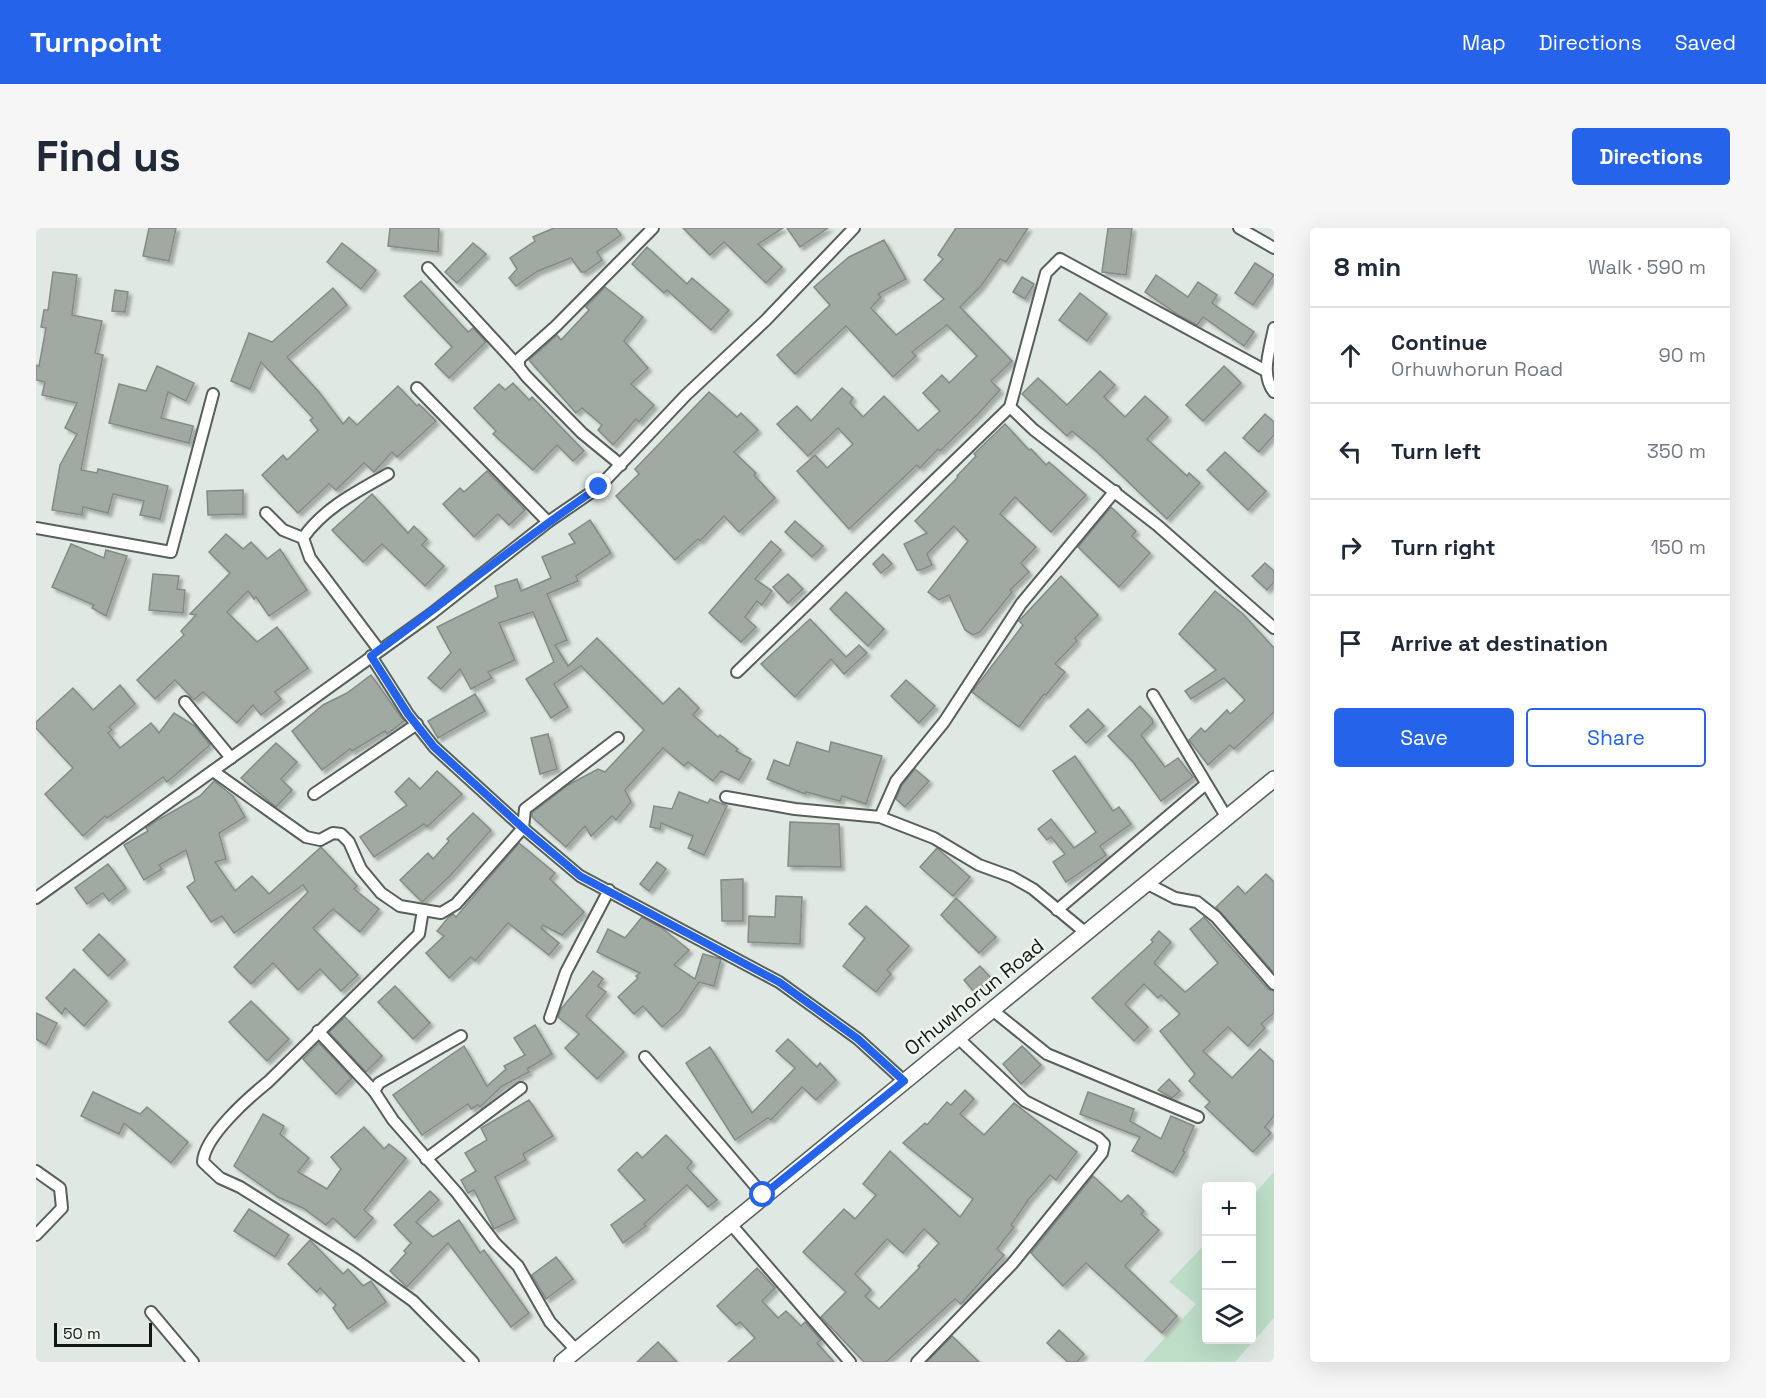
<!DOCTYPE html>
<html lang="en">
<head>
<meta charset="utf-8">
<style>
  :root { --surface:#fff; --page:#f6f6f7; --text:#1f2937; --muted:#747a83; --line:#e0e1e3; --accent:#2563eb }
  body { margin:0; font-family:"Space Grotesk",sans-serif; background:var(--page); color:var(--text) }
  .controls { position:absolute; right:18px; bottom:18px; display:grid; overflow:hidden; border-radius:6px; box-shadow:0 6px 24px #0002 }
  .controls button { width:54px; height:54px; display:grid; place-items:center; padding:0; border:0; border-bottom:2px solid var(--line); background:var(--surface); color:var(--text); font:30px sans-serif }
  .scale { position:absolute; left:18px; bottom:15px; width:98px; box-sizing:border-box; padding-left:6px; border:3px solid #131614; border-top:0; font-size:16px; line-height:21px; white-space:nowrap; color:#131614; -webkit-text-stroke:4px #edf6ef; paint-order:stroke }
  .stop { position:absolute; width:18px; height:18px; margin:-14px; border:4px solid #2563eb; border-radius:50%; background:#fff }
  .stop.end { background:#2563eb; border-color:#fff; box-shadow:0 2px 6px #0008 }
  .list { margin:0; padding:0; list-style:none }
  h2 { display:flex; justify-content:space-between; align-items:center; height:78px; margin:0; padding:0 24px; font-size:26px }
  h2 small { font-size:20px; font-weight:400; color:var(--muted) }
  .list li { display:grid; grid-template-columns:39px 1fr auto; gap:18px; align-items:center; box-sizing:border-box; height:96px; padding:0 24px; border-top:2px solid var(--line) }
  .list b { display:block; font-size:22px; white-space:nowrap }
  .list p { margin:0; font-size:20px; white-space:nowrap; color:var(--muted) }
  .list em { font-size:20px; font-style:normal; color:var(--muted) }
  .actions { display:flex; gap:12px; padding:18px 24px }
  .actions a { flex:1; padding:14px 0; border:2px solid var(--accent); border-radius:6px; text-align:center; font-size:21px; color:var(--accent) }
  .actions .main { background:var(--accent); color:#fff }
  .icon { flex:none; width:33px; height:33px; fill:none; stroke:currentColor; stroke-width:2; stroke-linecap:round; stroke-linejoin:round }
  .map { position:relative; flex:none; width:1238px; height:1134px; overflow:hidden; border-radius:6px }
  header { display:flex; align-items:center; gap:36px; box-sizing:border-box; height:84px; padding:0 30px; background:var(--accent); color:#fff }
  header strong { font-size:28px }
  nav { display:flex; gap:33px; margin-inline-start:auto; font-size:21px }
  .intro { display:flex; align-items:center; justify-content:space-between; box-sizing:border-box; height:144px; padding:0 36px }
  h1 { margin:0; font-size:42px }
  .button { padding:15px 27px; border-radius:6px; background:var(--accent); color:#fff; font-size:21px; font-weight:700 }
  main { display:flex; gap:36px; padding:0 36px }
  aside { flex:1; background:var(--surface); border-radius:6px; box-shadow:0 6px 24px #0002 }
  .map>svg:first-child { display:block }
</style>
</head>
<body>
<header>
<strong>Turnpoint</strong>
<nav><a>Map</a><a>Directions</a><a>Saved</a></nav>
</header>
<div class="intro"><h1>Find us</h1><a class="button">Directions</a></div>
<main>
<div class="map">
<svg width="1238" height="1134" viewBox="0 0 1238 1134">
  <defs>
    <filter id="shadow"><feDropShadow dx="3.5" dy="3.5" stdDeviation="1.5" flood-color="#0004"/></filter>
  </defs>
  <rect width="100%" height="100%" fill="#dfe8e2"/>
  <!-- green -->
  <path fill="#bedec8" d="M1238,944V1090L1199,1134H1107L1160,1076L1133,1054L1170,1015V1112H1216V968Z"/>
  <!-- building -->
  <g fill="#a1a9a3" stroke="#838b85" stroke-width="1.5" fill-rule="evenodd" filter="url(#shadow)">
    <path d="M113,0H140L133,33L107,28Z"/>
    <path d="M354,0H403L402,24L352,18Z"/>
    <path d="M518,0H580L585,7L561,24L566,32L549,44H545L535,30L502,43L480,58L473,50L481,41L474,30L499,13L497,9Z"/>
    <path d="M647,0H747L722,16L746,39L730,55L688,14L674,27Z"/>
    <path d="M751,0H792L764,19Z"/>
    <path d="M920,0H992L970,34L964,31L945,58L924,79L976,133L955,153L964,162L942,186L904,223L902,221L884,240L881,237L813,301L761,243L779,227L791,240L817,216L802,200L772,228L741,196L761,178L775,193L806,160L817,170L814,175L827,189L848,168L882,203L904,183L887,165L906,147L913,155L941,128L911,97L876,124L880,128L857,149L810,98L759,146L741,127L794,77L778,59L813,29L848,12L870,51L842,66L845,69L835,80L860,107L908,71L888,52L907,31L902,27Z"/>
    <path d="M1072,0H1096L1090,47L1066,44Z"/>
    <path d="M306,15L340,42L325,61L291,34Z"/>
    <path d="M437,15L450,26L421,55L409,44Z"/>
    <path d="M611,19L651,56L656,50L693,82L675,102L631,62L628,65L596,36Z"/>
    <path d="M1219,35L1238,47L1217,77L1199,65Z"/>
    <path d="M17,44L41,47L36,87L66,93L59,125L67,127L45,242L61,245L62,241L132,258L124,291L104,287L108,273L77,266L72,285L47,279L46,287L16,282L24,237L41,206L29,200L41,175L6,167L9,154L0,152V137L3,138L10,100L5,99L8,82H12Z"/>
    <path d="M1120,47L1152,69L1162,54L1181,67L1176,75L1218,104L1208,118L1167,89L1161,97L1144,88L1109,64Z"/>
    <path d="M986,49L998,56L989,71L977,64Z"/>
    <path d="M385,53L432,104L437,100L450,114L413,150L399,136L416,119L368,68Z"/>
    <path d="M569,59L607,89L588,113L612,140L595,156L618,177L603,194L600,191L577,217L562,202L566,197L546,180L540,185L493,132L521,107L525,112L553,82L550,79Z"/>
    <path d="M297,60L311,77L251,129L283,164L307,196L313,189L321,197L362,158L381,178L383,176L400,193L361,229L356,224L338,244L328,235L300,262L293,256L262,285L226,247L247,227L251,232L282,202L274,192L277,190L225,134L214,161L195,153L213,105L236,114Z"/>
    <path d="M79,62L92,64L89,84L76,83Z"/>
    <path d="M1044,65L1071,86L1051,113L1023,92Z"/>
    <path d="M121,138L158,155L150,173L132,164L125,190L157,198L153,215L73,195L83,156L110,163Z"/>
    <path d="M1188,138L1205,155L1167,193L1150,177Z"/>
    <path d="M1064,143L1079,157L1068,169L1089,189L1109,168L1132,189L1111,211L1151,248L1153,245L1164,255L1131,291L1060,223L1036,203L1031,208L986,166L1002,150L1031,177Z"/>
    <path d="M477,155L493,172L496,169L548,223L537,233L521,217L497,242L457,206L460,203L438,180L463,156L469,162Z"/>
    <path d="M673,164L701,189L705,185L722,202L698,224L720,245L718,247L739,270L703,304L688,288L664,313L662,311L639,332L580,268L603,246L599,241Z"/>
    <path d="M1229,186L1238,194V207L1223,224L1207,210Z"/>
    <path d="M969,196L993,222L995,221L1010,237L1013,234L1050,267L1015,304L979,269L964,286L1000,319L985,335L993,344L974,362L976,364L944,404L937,407L929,402L913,367L903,372L892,364L932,313L918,298L891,326L896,337L885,342H881L868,316L891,305L879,293L922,249L921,248L940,228L938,226Z"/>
    <path d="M1189,224L1230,263L1212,282L1171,242Z"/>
    <path d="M451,243L489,282L473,297L462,286L438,309L407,276L424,260L428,264Z"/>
    <path d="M207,262V286L172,287L171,263Z"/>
    <path d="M336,266L372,305L378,298L391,311L386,317L408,338L389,358L346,316L327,334L296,302Z"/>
    <path d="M1075,279L1100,303L1096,308L1114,325L1083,359L1042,319Z"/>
    <path d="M554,292L575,325L540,348L542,353L511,366L531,412L519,417L532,438L561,410L627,476L643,460L663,480L657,487L682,509L684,507L702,521L700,523L715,531L703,552L685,543L677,553L652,534L648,538L627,520L589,562L595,574L580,592L576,588L555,608L549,598L530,619L496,589V585L532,557L562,541L569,544L608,502L545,438L518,456L532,479L515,490L490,451L518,434L497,384L463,395L479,432L452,444L456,450L435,461L424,441L405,461L392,450L415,425L401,399L462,369L459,358L481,351L485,363L515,350L506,329L539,315L533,306Z"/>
    <path d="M759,293L787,318L776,329L749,304Z"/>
    <path d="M190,306L207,321L215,314L231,331L244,321L271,362L233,388L220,369L218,371L212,363L191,384L221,414L241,399L272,440L239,464L245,471L225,487L217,477L201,495L167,464L158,472L139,452L119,471L101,452L148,407L145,403L160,387L154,386L194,345L173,324Z"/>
    <path d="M735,313L745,322L719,351L736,363L726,377L721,373L709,389L720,399L705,414L673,385Z"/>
    <path d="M35,316L68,330L70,322L91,328L70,388L56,380L58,377L16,359Z"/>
    <path d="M847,326L856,336L845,345L837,336Z"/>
    <path d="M1229,335L1238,343V354L1231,362L1216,348Z"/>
    <path d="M117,346L143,348L141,361L149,362L147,385L113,382Z"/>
    <path d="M752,346L767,361L752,375L737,359Z"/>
    <path d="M1025,348L1062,387L1039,410L1041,413L1019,436L1029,444L1010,467L1008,466L983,499L936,464L987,397L983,393Z"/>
    <path d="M1179,363L1207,386L1238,420V484L1198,521L1194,517L1172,537L1153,512L1165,500L1169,504L1191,482L1194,486L1209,472L1188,450L1155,471L1149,463L1180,442L1143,406Z"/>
    <path d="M810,364L848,401L832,418L794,381Z"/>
    <path d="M774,391L810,429L823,417L831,425L808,446L795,431L759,469L725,436Z"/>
    <path d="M335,447L368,493L351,506L349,503L316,523L314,521L286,542L256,503L287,477L311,465Z"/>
    <path d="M870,452L899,478L883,495L855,468Z"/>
    <path d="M84,457L99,476L73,499L76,502L72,505L84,520L115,495L123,505L138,485L159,498L174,517L131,554L127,549L95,573L71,590L69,588L47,608L9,566L37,540L0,500V494L37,460L57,482Z"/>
    <path d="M439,466L449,483L402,510L392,493Z"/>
    <path d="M1104,478L1116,491L1117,495L1105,507L1129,539L1142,530L1157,549L1125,573L1097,534L1072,508Z"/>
    <path d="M1052,481L1068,498L1050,515L1034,498Z"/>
    <path d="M512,506L521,541L504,546L495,510Z"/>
    <path d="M761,514L793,524L795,514L846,528L830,576L806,568L804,573L770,564L769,566L731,551L738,532L753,538Z"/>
    <path d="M240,515L261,534L245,551L256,562L240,579L205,550Z"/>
    <path d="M1039,528L1077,583L1083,579L1095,596L1064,618L1070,627L1030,654L1017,634L1029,626L1015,609L1011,612L1002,601L1015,591L1038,620L1060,604L1017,543Z"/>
    <path d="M879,541L893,553L869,579L860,571L866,557Z"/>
    <path d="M401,543L426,566L391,599L388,596L338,629L324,609L371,577L359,564L373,550L384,561Z"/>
    <path d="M178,553L197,568L209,589L183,605L190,631L179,634L199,663L216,648L233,666L285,619L321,658L318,661L343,681L324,704L297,681L277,700L322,747L305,763L284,741L262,762L237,735L215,756L198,739L272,664L267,657L198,705L186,688L175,694L151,659L159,653L150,622L123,637L126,641L108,652L88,617L112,603L110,600L122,592L164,568Z"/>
    <path d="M643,564L672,575L674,571L691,578L668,627L652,620L657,608L625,595L624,601L614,599L618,578L636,581Z"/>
    <path d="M437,585L455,602L414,648L386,674L364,652L392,625L397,631L413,613L411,611Z"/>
    <path d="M754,594L803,596L805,639L752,638Z"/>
    <path d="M483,615L519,645L514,651L548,684L526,707L507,697L505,700L523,715L513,727L472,695L439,733L435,729L413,750L390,725L408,708L401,703L412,690L417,686L420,689Z"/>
    <path d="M901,620L934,649L917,668L884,639Z"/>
    <path d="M621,634L630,641L613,663L604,656Z"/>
    <path d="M72,636L90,660L73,673L67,665L51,676L39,660Z"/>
    <path d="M1230,646L1238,654V745L1180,679L1202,658L1209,666Z"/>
    <path d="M707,651V693H686L685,652Z"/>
    <path d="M740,668L766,669L764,716L712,714L713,688L739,689Z"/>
    <path d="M920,670L960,709L943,725L905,687Z"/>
    <path d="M830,678L873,718L851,742L855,746L840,764L807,738L829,710L813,696Z"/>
    <path d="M606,689L626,700L653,722L638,737L659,751L667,726L685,731L678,758L663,754L644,783L626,799L607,778L598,786L582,769L602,750L600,748L604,745L561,724L572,701L589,710Z"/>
    <path d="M1168,689L1232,761L1238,763V785L1225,796L1229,800L1212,818L1192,799L1167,823L1196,850L1224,821L1238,834V888L1229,899L1235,905L1217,924L1169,879L1174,874L1153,853L1159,846L1124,803L1144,786L1125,767L1122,770L1108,756L1089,776L1112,799L1098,813L1056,770L1117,714L1115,712L1123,703L1135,714L1118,735L1149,764L1153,761L1182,735L1154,701Z"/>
    <path d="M63,706L89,732L72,748L47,722Z"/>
    <path d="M944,738L955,750L939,765L928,752Z"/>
    <path d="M38,741L71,773L48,798L29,780L26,786L10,770Z"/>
    <path d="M557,743L567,751L562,758L570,764L550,788L588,824L561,851L529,820L543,806L522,789L525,781Z"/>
    <path d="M359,758L394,795L377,811L342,774Z"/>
    <path d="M215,773L253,811L231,833L193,794Z"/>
    <path d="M0,785L21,795L10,817L0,811Z"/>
    <path d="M309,789L346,828L330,844L293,804Z"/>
    <path d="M499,797L516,826L491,841L493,844L466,858L444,879L442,877L435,881L432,876L386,907L357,867L428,818L451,858L470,841L468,838L489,827L478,810Z"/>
    <path d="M752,811L781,839L784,835L800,852L780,872L766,859L735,892L732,890L699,912L650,835L674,819L716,885L759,840L740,823Z"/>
    <path d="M283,815L316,850L300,866L267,831Z"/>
    <path d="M986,818L1005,837L985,856L967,836Z"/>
    <path d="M1133,851L1144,863L1136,870L1122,862Z"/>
    <path d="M929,862L938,871L924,886L948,907L978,875L1041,924L1020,952L1014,947L993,971L975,997L978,999L961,1021L968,1027L925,1076L919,1071L850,1134H828L785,1089L810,1064L767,1024L808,981L819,991L840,967L827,956L854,923L924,989L937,971L867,915L889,895L891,897L911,874L915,877ZM888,1001L903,1015L882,1038L884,1039L843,1081L829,1068L835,1062L819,1046L851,1011L867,1025Z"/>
    <path d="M57,864L104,886L111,879L152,914L135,935L88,895L83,906L45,888Z"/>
    <path d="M1052,864L1098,881L1094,893L1125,911L1135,888L1158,898L1147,923L1149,924L1137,945L1096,923L1104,909L1044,886Z"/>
    <path d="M493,872L517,908L487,926L490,932L459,949L479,991L458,1001L438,962L432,965L425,952L440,943L429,925L451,912L445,900Z"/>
    <path d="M227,886L248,898L244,906L273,930L262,944L291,961L305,941L295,929L328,899L348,921L353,916L370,930L328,982L337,990L319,1010L297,990L290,997L267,980L242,969L198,938Z"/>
    <path d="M630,907L656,934L651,940L681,972L672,979L651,957L608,996L610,998L587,1015L575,997L609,972L582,942L601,924L606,930Z"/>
    <path d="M1057,948L1085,974L1092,967L1108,983L1105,986L1123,1002L1089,1038L1141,1088L1126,1105L1050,1035L1027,1058L995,1025Z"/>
    <path d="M394,963L403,972L380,994L397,1009L423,992L444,1025L448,1022L493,1085L475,1099L412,1015L371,1059L354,1043L370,1025L368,1023L375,1015L358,997Z"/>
    <path d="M213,981L253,1007L239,1029L198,1003Z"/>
    <path d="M274,1012L307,1046L312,1041L327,1058L335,1053L350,1074L312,1101L297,1080L300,1077L284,1060L281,1064L252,1036Z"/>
    <path d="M520,1029L537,1051L510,1071L496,1047Z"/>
    <path d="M721,1040L739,1060L726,1073L742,1090L750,1083L765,1098L769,1094L785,1112L781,1115L798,1134H692L719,1110L704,1094L700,1097L681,1078Z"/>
    <path d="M1023,1102L1048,1126L1041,1134H1032L1011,1115Z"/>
    <path d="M916,1108L943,1134H891Z"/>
    <path d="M622,1114L641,1134H601Z"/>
  </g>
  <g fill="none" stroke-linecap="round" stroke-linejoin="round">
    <!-- street casing -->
    <g stroke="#575f59" stroke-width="14">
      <g id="street">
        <path d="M1203,0L1238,20"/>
        <path d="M392,40L483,139"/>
        <path d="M1238,100C1234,121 1224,147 1238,164"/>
        <path d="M381,160L512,294"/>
        <path d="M974,179L998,202L1121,297L1238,400"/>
        <path d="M585,237L546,205L490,148L483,139V131L520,98L617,0"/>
        <path d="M230,285L247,302L267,310"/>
        <path d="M0,300L135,324L177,166"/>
        <path d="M343,422L274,330L267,310C288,280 320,264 352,246"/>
        <path d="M335,428L372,486L398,519L487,600L544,648L743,754L822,811L868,853"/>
        <path d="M701,444L974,179L1010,45L1024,31L1230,143"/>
        <path d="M1117,467L1191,590"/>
        <path d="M149,474L195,530"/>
        <path d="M177,543L270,609L284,612L297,605L305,606L313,614L325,641L345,665L364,678L405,685L420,676L487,600L489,581L582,510"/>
        <path d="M278,566L381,496"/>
        <path d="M690,569L759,581L844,589L898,610L943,637L976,649L997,661L1050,705"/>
        <path d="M844,589L860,553L908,494L985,376L1079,263"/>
        <path d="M1110,655L1139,670L1161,674L1180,689L1238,756"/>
        <path d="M0,670L395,386L512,294L563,259L650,167L730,92L818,0"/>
        <path d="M387,682L383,706L232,854C212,870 168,909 167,934L184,950L204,959L320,1032L377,1073L437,1134"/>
        <path d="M1021,682L1170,556"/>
        <path d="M955,781L1011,826L1162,889"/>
        <path d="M514,790L530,744L573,662"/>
        <path d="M282,803L338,863"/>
        <path d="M425,808L343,855L338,863L357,892L421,965L459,1015L482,1038L514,1094L540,1122"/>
        <path d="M609,829L727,967"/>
        <path d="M390,931L485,860"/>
        <path d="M0,943L24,960L26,980L0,1007"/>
        <path d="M693,994L814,1134"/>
        <path d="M115,1084L157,1134"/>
        <path d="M881,1134L976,1036L1066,925L1068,916L1062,910L989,873L921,809"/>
      </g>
    </g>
    <!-- secondary casing -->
    <g stroke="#575f59" stroke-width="18">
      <path id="secondary" d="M526,1134L1238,551"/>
    </g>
    <!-- street -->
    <use href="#street" stroke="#fff" stroke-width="10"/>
    <!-- secondary -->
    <use href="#secondary" stroke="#fff" stroke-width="15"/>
  </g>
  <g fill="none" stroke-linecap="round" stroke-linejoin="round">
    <!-- route -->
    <path stroke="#2563eb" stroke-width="8" d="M563,259C485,312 412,372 335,428L372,486L398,519L487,600L544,648L743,754L822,811L868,853L727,967"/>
  </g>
  <g text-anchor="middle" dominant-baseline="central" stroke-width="5" stroke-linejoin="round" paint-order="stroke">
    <!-- street labels -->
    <g font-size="20" fill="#131614" stroke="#edf6ef">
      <text transform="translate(938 769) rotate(-39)">Orhuwhorun Road</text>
    </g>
  </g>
</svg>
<div class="controls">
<button>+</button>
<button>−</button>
<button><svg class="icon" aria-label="layers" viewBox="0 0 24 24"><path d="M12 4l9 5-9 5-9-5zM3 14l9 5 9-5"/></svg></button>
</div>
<div class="scale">50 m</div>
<div class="stop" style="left:727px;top:967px"></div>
<div class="stop end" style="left:563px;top:259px"></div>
</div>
<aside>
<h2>8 min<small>Walk · 590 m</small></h2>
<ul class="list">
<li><svg class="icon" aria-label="ahead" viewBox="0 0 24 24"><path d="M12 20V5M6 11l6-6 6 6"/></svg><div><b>Continue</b><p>Orhuwhorun Road</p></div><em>90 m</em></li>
<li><svg class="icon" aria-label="left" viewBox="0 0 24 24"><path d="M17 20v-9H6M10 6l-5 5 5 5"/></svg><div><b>Turn left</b></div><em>350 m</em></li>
<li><svg class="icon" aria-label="right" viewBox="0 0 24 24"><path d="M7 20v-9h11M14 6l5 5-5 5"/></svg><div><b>Turn right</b></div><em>150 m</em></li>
<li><svg class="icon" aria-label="arrive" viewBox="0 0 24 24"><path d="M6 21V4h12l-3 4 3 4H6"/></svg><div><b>Arrive at destination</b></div></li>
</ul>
<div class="actions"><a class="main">Save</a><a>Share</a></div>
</aside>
</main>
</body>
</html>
